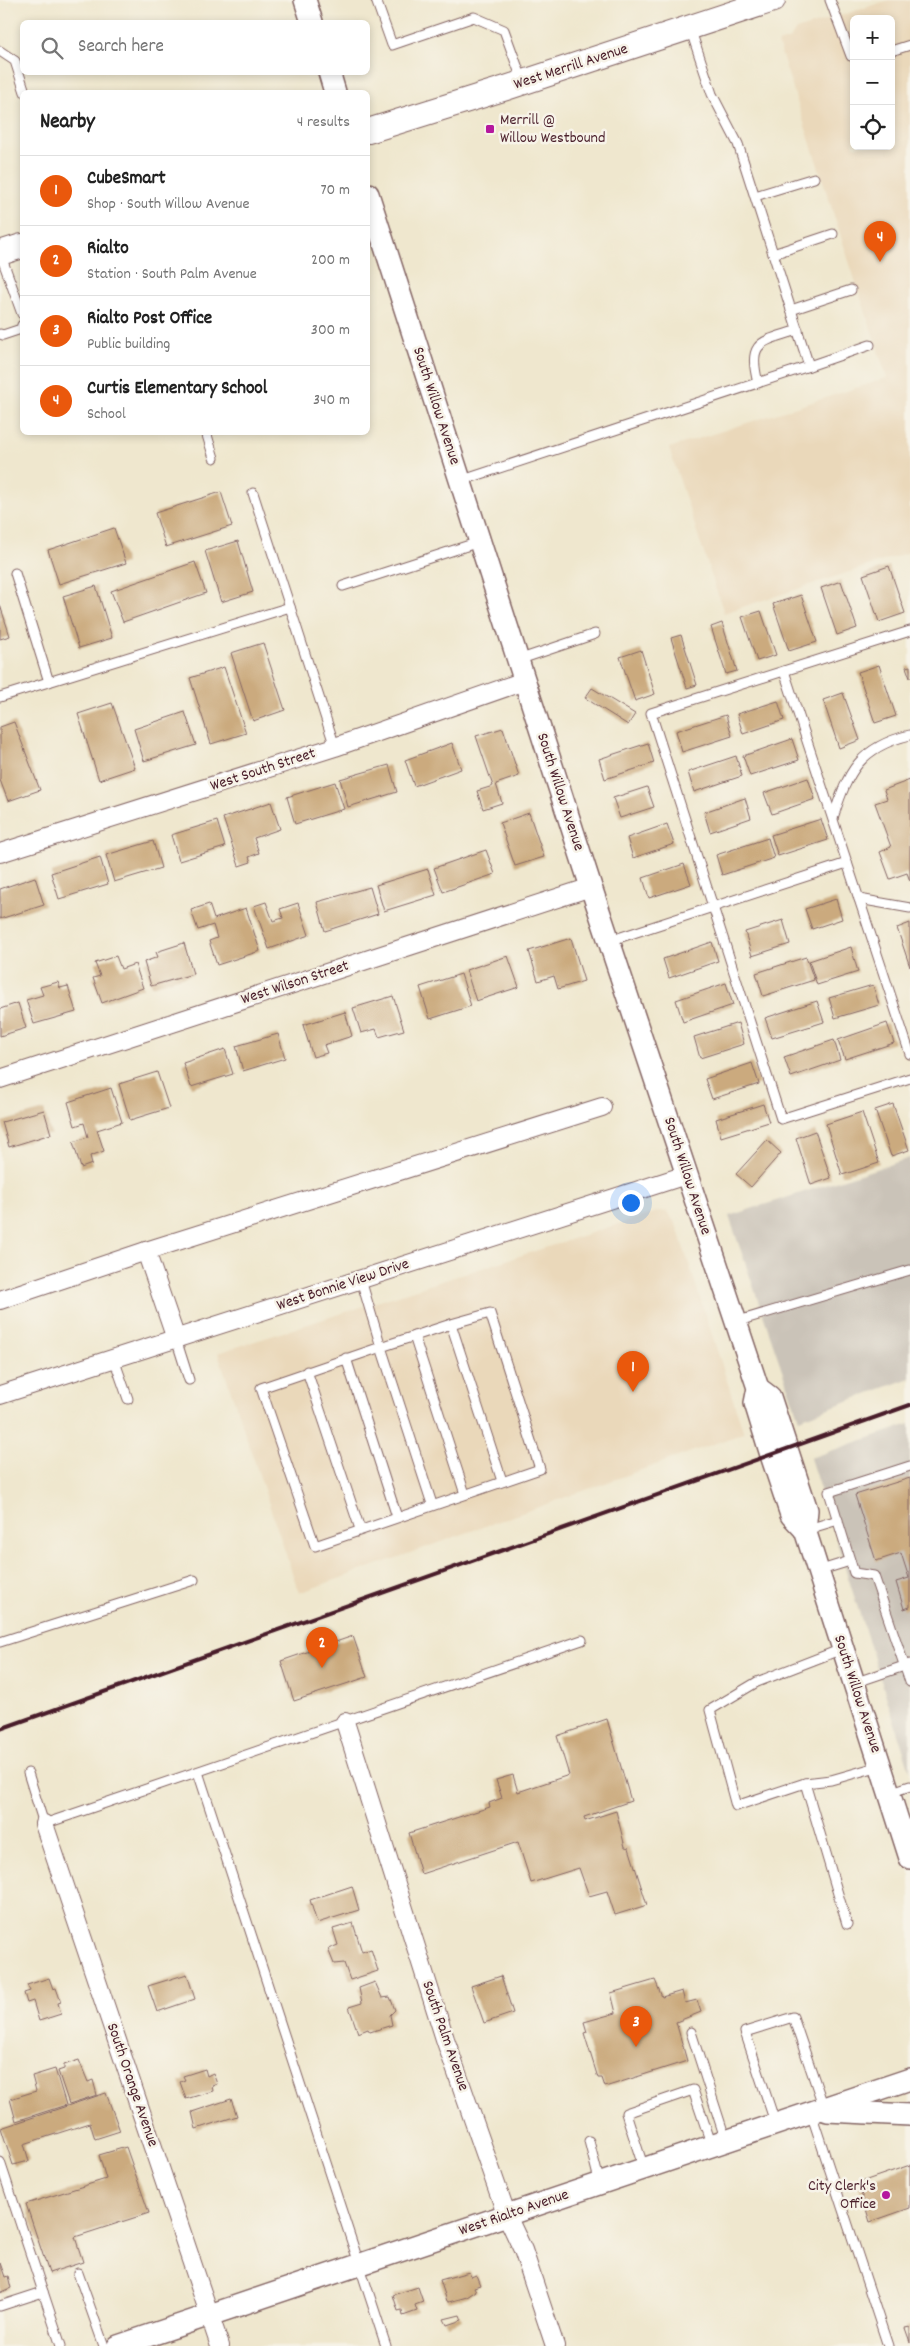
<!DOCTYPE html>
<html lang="en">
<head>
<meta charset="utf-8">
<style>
  :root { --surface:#fff; --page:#f6f6f6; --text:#222; --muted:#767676; --line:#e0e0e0; --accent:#ea580c }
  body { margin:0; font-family:Dekko,sans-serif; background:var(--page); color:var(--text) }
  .controls { position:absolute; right:15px; top:15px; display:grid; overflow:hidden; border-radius:8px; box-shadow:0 2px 8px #0003 }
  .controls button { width:45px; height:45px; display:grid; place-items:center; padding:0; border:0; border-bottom:1px solid var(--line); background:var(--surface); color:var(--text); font:25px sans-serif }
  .you { position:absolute; left:630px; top:1202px; width:18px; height:18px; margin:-12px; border:4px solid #fff; border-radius:50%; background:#1a73e8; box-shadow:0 0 0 8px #1a73e833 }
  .badge { display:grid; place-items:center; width:32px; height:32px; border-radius:50%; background:var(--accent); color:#fff; font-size:16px; font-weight:700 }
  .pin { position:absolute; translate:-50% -41px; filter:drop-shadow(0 1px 2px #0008) }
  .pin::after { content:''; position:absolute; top:26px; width:18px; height:15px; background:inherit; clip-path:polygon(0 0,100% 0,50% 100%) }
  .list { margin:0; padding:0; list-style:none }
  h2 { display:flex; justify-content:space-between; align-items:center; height:65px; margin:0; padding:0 20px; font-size:21px }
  h2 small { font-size:16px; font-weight:400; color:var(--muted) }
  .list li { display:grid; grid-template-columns:32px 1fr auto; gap:15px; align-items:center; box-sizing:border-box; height:70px; padding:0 20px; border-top:1px solid var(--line) }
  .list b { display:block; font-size:19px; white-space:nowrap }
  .list p { margin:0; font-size:16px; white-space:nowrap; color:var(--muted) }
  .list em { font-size:16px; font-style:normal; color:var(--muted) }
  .icon { flex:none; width:28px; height:28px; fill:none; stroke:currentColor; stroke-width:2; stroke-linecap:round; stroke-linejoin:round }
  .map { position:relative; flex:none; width:910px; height:2346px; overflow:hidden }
  .search { position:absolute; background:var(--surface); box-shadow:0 2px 8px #0003; left:20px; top:20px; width:350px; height:55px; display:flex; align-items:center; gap:12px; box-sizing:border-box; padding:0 18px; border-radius:8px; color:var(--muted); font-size:19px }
  .panel { position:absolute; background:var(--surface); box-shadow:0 2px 8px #0003; left:20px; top:90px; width:350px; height:345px; border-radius:8px }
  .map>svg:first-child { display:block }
</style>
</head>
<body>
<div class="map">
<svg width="910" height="2346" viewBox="0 0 910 2346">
  <rect width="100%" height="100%" fill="#f7f3e8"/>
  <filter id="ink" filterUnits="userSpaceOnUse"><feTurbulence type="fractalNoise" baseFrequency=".02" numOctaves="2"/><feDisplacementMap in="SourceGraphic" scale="10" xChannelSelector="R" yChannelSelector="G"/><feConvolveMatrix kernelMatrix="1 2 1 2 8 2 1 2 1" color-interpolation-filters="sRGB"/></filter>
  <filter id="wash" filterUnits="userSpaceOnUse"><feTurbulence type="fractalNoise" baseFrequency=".0096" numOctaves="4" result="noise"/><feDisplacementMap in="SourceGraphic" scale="20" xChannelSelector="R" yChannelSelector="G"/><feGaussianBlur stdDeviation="1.12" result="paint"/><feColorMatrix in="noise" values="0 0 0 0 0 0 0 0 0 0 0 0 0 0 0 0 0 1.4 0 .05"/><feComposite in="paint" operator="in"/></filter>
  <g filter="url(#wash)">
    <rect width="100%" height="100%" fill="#efe7ce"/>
    <!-- built -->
    <g fill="#ead8ba" fill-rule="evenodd">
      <path d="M889,0H910V552L724,613L669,448L887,378L778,43L790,39L796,30ZM854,19H891V146H854Z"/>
      <path d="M659,1211L667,1212L676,1224L744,1433L299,1593L218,1353Z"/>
    </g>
    <!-- industrial -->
    <g fill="#cac3b8">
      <path d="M910,1158V1378L799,1419L729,1216Z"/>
      <path d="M910,1424V1771L810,1458Z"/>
    </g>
    <g id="blocks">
      <!-- building -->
      <g fill="#cbaa7e">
        <path d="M221,492L232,526L166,547L155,513Z"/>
        <path d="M114,528L126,563L59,584L48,550Z"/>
        <path d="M238,541L253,592L221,602L205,551Z"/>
        <path d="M195,562L206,593L123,622L111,591Z"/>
        <path d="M889,566L905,613L879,622L863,575Z"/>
        <path d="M841,581L857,628L837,635L821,588Z"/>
        <path d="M96,586L112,638L79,648L63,596Z"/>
        <path d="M801,595L817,642L789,651L773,604Z"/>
        <path d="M0,605L10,636L0,639Z"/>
        <path d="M761,611L776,655L757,661L742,617Z"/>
        <path d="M722,623L737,671L726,674L711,627Z"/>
        <path d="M681,635L697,685L687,688L671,638Z"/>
        <path d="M263,643L285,710L253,721L231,653Z"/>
        <path d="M641,650L655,694L635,701L620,657Z"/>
        <path d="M879,665L896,716L875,723L858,672Z"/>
        <path d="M910,666V678L906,667Z"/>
        <path d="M224,667L246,733L211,744L190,678Z"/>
        <path d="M592,688L635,714L628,725L585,698Z"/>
        <path d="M843,693L860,740L839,748L823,700Z"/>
        <path d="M778,701L784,720L743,734L737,714Z"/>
        <path d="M112,703L135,768L99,780L78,714Z"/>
        <path d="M185,712L196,745L144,761L134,729Z"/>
        <path d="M726,715L732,736L682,752L676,731Z"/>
        <path d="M14,722L40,790L8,801L0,780V727Z"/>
        <path d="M503,728L519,776L496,784L502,803L483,809L477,791L493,786L476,736Z"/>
        <path d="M792,739L799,760L750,776L743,756Z"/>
        <path d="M452,743L461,769L414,786L405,760Z"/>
        <path d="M648,743L654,763L605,779L599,759Z"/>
        <path d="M736,756L742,776L694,792L688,772Z"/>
        <path d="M389,765L397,792L348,807L340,779Z"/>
        <path d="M808,778L815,799L772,814L764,793Z"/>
        <path d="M910,780V881L907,873L890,879L880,852L891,847L875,803L887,799L884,790Z"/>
        <path d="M335,782L344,809L295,824L287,797Z"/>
        <path d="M647,787L654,807L620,818L613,798Z"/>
        <path d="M745,798L751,818L710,832L704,812Z"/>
        <path d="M271,802L280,829L254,838L259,853L249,857L251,862L239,866L223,818Z"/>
        <path d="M529,813L544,857L515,866L500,823Z"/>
        <path d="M821,819L828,840L778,856L771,835Z"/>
        <path d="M217,821L225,847L179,861L171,835Z"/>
        <path d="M667,824L674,844L633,858L627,838Z"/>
        <path d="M768,838L774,858L722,875L716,855Z"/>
        <path d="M153,841L161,868L114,882L106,855Z"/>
        <path d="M486,850L495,874L443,892L434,868Z"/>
        <path d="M100,857L108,884L59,899L51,873Z"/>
        <path d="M684,864L691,884L649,898L643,878Z"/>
        <path d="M428,869L436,895L384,911L376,885Z"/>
        <path d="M35,877L44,905L0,919V889Z"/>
        <path d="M370,887L378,914L325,931L317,902Z"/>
        <path d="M836,899L842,919L812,929L805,909Z"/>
        <path d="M266,902L273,921L283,918L280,909L298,903L309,935L269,949L254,906Z"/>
        <path d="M209,904L214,919L246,908L260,951L217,965L209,941L217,938L213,925L198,930L191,910Z"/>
        <path d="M783,920L790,944L752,956L745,932Z"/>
        <path d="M910,923V967L897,928Z"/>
        <path d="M571,938L584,981L558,989L554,976L538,981L529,951Z"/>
        <path d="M712,942L718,961L669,978L663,959Z"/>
        <path d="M184,943L193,974L151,986L144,962L158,957L156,952Z"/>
        <path d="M851,947L858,972L817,985L809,961Z"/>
        <path d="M116,956L121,969L135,964L143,988L102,1003L93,978L100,976L95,963Z"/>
        <path d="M508,956L519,987L476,1001L466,970Z"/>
        <path d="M806,957L814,980L763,996L756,973Z"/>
        <path d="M461,974L471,1006L430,1019L420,987Z"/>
        <path d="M58,982L60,988L68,986L76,1012L34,1024L26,1000L43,995L40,987Z"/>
        <path d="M726,983L733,1005L683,1022L676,1000Z"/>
        <path d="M873,985L879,1005L835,1018L829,998Z"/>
        <path d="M393,996L404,1030L379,1037L376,1029L361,1033L353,1008Z"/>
        <path d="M817,1001L824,1022L772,1038L765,1018Z"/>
        <path d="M18,1003L26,1028L0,1036V1009Z"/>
        <path d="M345,1012L352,1036L324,1045L327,1053L313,1057L303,1025Z"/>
        <path d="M738,1023L744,1044L700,1058L694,1037Z"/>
        <path d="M887,1023L894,1043L845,1059L838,1040Z"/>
        <path d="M278,1034L285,1058L243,1071L236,1046Z"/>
        <path d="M834,1040L840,1060L791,1077L784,1057Z"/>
        <path d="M225,1049L233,1074L191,1087L183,1063Z"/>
        <path d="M752,1063L759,1084L712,1099L705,1079Z"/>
        <path d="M157,1072L169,1108L130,1120L119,1084Z"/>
        <path d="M111,1088L122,1122L97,1130L104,1151L90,1156L92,1164L81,1168L73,1142L88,1137L84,1123L75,1126L68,1102Z"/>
        <path d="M763,1104L769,1122L721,1137L716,1119Z"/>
        <path d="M893,1104L909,1150L891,1156L875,1110Z"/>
        <path d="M44,1110L51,1134L9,1147L2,1122Z"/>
        <path d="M862,1112L879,1163L842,1175L826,1124Z"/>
        <path d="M815,1131L831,1178L811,1185L796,1138Z"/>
        <path d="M767,1140L781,1153L751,1187L736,1174Z"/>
        <path d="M910,1478V1607L904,1609L896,1582L909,1578L901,1553L876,1561L855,1495Z"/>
        <path d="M353,1636L367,1677L294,1701L281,1661Z"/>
        <path d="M607,1719L631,1801L584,1817L585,1821L616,1811L625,1847L629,1848L647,1905L615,1915L607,1891L589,1896L579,1868L531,1883L518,1842L421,1874L409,1833L490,1807L489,1803L502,1798L496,1780L513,1775L518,1792L569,1775L557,1736Z"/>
        <path d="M352,1886L359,1910L317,1923L310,1900Z"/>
        <path d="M353,1923L362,1952L371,1949L378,1971L350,1980L344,1963L334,1964L328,1949L338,1945L333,1929Z"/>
        <path d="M187,1974L195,1999L157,2012L148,1986Z"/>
        <path d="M501,1976L513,2013L484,2023L471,1986Z"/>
        <path d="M49,1978L53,1989L56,1988L61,2002L58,2003L61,2014L39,2021L33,2001L27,2003L24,1993L30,1991L27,1985Z"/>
        <path d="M655,1980L662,1997L682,1991L685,2003L697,2000L701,2012L676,2022L687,2061L605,2087L602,2078H598L584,2033L587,2032L584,2022L616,2013L611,1993Z"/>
        <path d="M375,1982L382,1998L390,1997L395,2010L390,2015L392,2025L370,2032L368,2029L358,2033L349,2007L362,2003L359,1988Z"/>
        <path d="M79,2060L88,2082L93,2080L97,2095L69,2104L58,2071L64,2069V2065Z"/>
        <path d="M55,2069L66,2105L16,2121L10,2099L36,2091L32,2076Z"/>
        <path d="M205,2069L207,2076L213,2073L217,2084L212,2086L213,2091L186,2099L180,2082L185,2080L183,2076Z"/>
        <path d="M106,2093L120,2131L95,2139L90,2123L24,2144L29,2161L13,2165L1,2128Z"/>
        <path d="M231,2099L237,2116L196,2129L192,2112Z"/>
        <path d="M126,2147L149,2213L75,2237L83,2262L49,2273L26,2204L106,2179L99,2155Z"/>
        <path d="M910,2165V2208L870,2222L858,2183Z"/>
        <path d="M0,2263L5,2277L8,2276L11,2288L0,2293Z"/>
        <path d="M469,2272L471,2277L476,2275L480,2285L474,2287L476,2291L467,2297L449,2302L447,2301L440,2280Z"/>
        <path d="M418,2287L423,2302L415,2305L417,2311L403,2316L402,2310L398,2311L393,2295Z"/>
        <path d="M460,2315L462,2320L447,2325L444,2319Z"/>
        <path d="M910,2327V2342L905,2328Z"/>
      </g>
    </g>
  </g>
  <g filter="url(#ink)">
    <use href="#blocks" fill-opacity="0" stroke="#846564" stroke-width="1"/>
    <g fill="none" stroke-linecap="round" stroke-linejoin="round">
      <!-- service casing -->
      <g stroke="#846564" stroke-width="11">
        <g id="service">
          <path d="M376,0L392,45L474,17L504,30L523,82"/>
          <path d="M830,0L851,56H854"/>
          <path d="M0,51L15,61L25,92"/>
          <path d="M891,51L910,45"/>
          <path d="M755,196L814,178"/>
          <path d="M0,253L22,314"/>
          <path d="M773,254L833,234"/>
          <path d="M791,310L851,290"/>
          <path d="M0,334L3,335L21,329L22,325"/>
          <path d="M809,366L870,345"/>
          <path d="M758,383C747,340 762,342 798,330"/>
          <path d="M206,432L214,458"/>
          <path d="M460,481L809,366L738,144L712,94L690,28"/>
          <path d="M253,493L290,607"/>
          <path d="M15,573L49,682"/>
          <path d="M343,586L479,542"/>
          <path d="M910,631L651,713L781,1119L910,1078"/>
          <path d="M518,660L595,634"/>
          <path d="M784,671L910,1054"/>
          <path d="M0,697L290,607L335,747"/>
          <path d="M833,818C848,771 860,747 910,735"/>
          <path d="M859,899L910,908"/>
          <path d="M609,941L847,863"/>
          <path d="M361,1280L381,1347L261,1388L315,1546L540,1469L490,1313L451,1324L381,1347L432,1504"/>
          <path d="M735,1322L910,1270"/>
          <path d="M451,1324L502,1481"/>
          <path d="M414,1336L465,1494"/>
          <path d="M176,1339L189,1380"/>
          <path d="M346,1358L397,1517"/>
          <path d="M114,1359L128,1399"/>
          <path d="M307,1371L360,1529"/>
          <path d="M910,1466L829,1492L854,1573L874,1576L910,1682"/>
          <path d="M805,1530L838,1520"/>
          <path d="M818,1571L850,1561"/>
          <path d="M0,1642L194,1580"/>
          <path d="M842,1649L757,1682L710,1710L736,1806L805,1783L847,1924"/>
          <path d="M854,1683L910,1664"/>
          <path d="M198,1772L386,2346"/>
          <path d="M28,1773L44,1824L582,1640"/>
          <path d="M805,1783L831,1780L880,1766"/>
          <path d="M889,1793L910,1786"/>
          <path d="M691,2032L726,2141"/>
          <path d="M811,2113L888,2346"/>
          <path d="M776,2125L745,2032L793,2017L824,2108"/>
          <path d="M589,2141L600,2184"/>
          <path d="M0,2162L61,2346"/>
          <path d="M644,2169L626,2113L693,2090L712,2146"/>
          <path d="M78,2273L104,2346"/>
          <path d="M0,2306L43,2292"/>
        </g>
      </g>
      <!-- minor casing -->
      <g stroke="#846564" stroke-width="20">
        <g id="minor">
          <path d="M0,853L335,747L524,681"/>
          <path d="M0,1079L591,887"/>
          <path d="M146,1251L176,1339"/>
          <path d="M0,1300L146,1251L602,1107"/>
          <path d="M0,1395L686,1175"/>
          <path d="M345,1722L445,2039L507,2216L523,2250L555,2346"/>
          <path d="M44,1824L220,2346"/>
        </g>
      </g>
      <!-- tertiary casing -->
      <g stroke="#846564" stroke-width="24">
        <g id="tertiary">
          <path d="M305,0L312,22"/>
          <path d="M329,72L335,92"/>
          <path d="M368,194L591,887L758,1388L755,1403L771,1455L791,1515L805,1530"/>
          <path d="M758,1388L770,1397L807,1510L805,1530L910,1858"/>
          <path d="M827,2111L910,2115"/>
          <path d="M118,2346L910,2079"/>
        </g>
      </g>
      <!-- secondary casing -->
      <g stroke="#846564" stroke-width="26">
        <g id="secondary">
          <path d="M368,131L506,88L773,0"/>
          <path d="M0,253L22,246"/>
        </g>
      </g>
      <!-- service -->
      <use href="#service" stroke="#fff" stroke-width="9"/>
      <!-- minor -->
      <use href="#minor" stroke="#fff" stroke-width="18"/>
      <!-- tertiary -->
      <use href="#tertiary" stroke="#fff" stroke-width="21"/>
      <!-- secondary -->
      <use href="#secondary" stroke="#fff" stroke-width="24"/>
      <!-- rail -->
      <path stroke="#4a1f2b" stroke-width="4" d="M0,1729L910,1405"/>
    </g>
  </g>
  <!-- markers -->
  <g fill="#b5179e" stroke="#f7f3e8" stroke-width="2">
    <rect x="485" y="124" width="10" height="10" rx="2.5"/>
    <circle cx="886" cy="2195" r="5"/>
  </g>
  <g text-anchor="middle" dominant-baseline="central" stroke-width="5" stroke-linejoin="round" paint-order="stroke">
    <!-- street labels -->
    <g font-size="16" fill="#4a1f2b" stroke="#f7f3e8">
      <text transform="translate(571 67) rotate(-18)">West Merrill Avenue</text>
      <text transform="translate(436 406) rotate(72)">South Willow Avenue</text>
      <text transform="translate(263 770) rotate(-18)">West South Street</text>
      <text transform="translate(560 792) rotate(72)">South Willow Avenue</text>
      <text transform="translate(295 983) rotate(-18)">West Wilson Street</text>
      <text transform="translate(687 1176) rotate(72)">South Willow Avenue</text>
      <text transform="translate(343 1285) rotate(-18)">West Bonnie View Drive</text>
      <text transform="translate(857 1694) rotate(72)">South Willow Avenue</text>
      <text transform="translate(445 2036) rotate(71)">South Palm Avenue</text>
      <text transform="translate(132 2085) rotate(71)">South Orange Avenue</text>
      <text transform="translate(514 2213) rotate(-19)">West Rialto Avenue</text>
    </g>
    <!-- poi labels -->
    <g font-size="16" fill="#4a1f2b" stroke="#f7f3e8" text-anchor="start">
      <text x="500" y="120">Merrill @<tspan x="500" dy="18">Willow Westbound</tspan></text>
      <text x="876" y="2186" text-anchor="end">City Clerk's<tspan x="876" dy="18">Office</tspan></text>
    </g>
  </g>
</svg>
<div class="controls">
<button>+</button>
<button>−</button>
<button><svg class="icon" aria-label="locate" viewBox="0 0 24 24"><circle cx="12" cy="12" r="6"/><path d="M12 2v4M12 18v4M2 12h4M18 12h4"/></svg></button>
</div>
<div class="you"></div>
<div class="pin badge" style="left:633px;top:1392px">1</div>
<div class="pin badge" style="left:322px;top:1668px">2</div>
<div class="pin badge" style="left:636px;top:2047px">3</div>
<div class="pin badge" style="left:880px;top:262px">4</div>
<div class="search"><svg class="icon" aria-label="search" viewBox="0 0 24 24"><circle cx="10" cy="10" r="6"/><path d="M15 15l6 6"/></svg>Search here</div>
<section class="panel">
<h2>Nearby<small>4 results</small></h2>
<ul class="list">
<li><span class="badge">1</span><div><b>CubeSmart</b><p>Shop · South Willow Avenue</p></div><em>70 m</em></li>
<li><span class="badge">2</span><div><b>Rialto</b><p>Station · South Palm Avenue</p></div><em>200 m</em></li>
<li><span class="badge">3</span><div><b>Rialto Post Office</b><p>Public building</p></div><em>300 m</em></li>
<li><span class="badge">4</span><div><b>Curtis Elementary School</b><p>School</p></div><em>340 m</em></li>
</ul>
</section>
</div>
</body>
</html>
